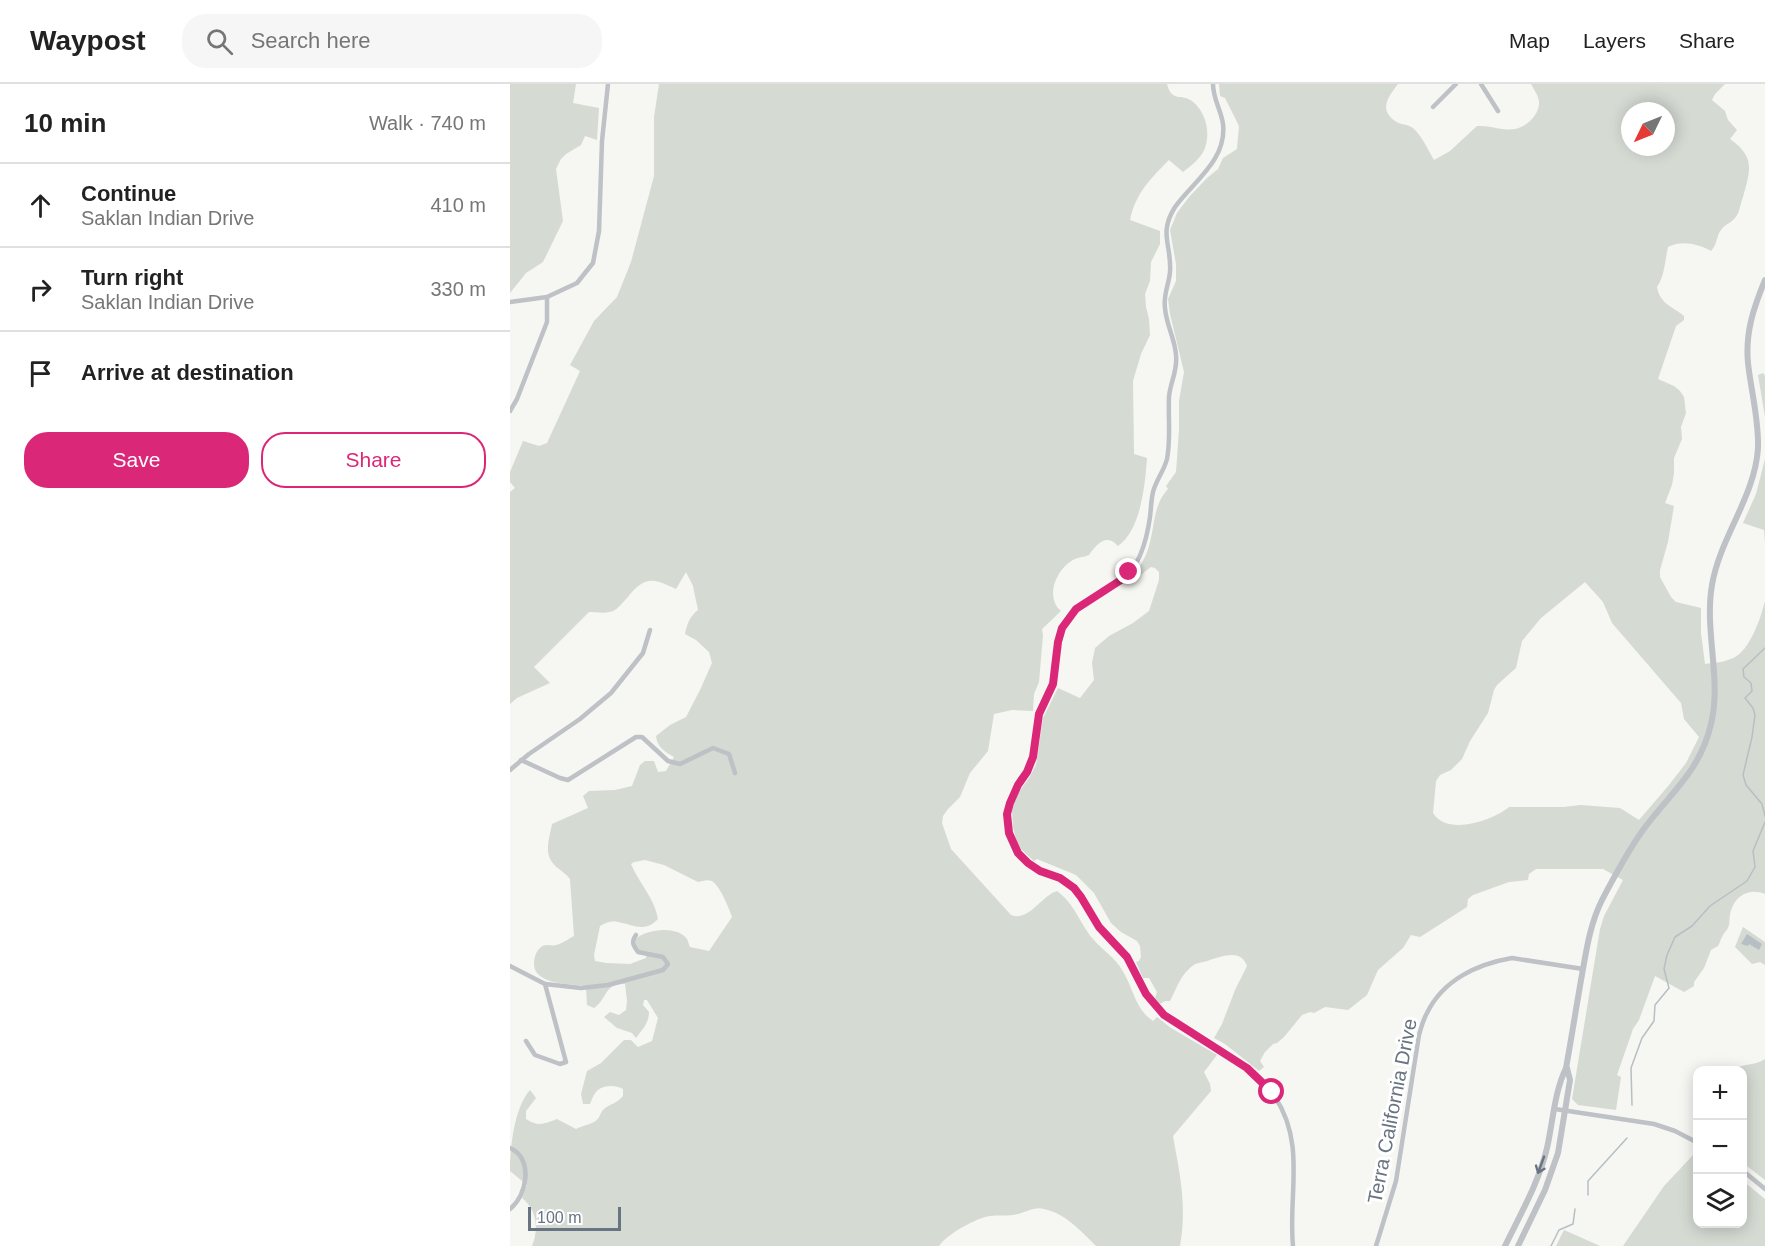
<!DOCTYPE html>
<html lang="en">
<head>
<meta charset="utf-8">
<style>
  :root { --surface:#fff; --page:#f6f6f6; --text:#222; --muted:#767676; --line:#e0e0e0; --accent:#db2777 }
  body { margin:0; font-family:Helvetica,sans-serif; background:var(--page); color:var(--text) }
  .controls { position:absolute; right:18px; bottom:18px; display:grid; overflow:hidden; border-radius:12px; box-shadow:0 3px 15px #0003 }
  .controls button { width:54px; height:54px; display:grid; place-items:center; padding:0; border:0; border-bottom:2px solid var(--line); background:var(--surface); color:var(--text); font:30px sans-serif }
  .compass { position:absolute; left:1111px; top:18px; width:54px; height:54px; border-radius:50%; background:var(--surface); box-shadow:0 3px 15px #0003; rotate:227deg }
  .scale { position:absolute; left:18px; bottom:15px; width:93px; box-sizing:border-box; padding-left:6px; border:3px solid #687481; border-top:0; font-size:16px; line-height:21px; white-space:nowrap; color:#687481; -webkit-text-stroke:4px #fff; paint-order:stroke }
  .stop { position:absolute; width:18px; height:18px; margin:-14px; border:4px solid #db2777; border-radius:50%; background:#fff }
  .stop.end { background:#db2777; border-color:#fff; box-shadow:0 2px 6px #0008 }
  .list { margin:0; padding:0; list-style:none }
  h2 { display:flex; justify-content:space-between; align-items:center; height:78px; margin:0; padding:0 24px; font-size:26px }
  h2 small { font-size:20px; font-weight:400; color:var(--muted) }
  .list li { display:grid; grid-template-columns:39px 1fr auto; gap:18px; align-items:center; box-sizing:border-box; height:84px; padding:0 24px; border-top:2px solid var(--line) }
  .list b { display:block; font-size:22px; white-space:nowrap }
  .list p { margin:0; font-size:20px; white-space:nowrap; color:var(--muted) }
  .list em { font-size:20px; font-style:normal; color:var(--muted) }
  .actions { display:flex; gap:12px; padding:18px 24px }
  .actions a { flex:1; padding:14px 0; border:2px solid var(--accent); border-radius:24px; text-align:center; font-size:21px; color:var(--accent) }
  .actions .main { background:var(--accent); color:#fff }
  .icon { flex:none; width:33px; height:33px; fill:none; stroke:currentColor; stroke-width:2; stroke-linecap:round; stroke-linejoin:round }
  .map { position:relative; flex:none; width:1255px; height:1162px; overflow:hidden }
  header { display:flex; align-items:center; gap:36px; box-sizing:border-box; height:84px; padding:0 30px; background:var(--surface); border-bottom:2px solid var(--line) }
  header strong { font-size:28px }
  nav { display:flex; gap:33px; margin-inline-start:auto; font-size:21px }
  .search { width:420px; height:54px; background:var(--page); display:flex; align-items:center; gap:15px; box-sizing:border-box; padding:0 21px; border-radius:24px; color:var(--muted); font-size:22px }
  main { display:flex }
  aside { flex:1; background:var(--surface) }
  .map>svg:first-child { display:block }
</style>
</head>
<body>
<header>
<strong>Waypost</strong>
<div class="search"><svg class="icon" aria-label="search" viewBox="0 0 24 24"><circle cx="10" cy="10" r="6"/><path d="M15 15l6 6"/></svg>Search here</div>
<nav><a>Map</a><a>Layers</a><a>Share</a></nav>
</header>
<main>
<aside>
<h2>10 min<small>Walk · 740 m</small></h2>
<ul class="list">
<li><svg class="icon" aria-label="ahead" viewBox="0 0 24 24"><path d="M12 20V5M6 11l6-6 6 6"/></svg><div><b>Continue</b><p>Saklan Indian Drive</p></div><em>410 m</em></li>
<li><svg class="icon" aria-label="right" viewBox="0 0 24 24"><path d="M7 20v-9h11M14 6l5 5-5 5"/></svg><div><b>Turn right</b><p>Saklan Indian Drive</p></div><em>330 m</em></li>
<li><svg class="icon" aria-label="arrive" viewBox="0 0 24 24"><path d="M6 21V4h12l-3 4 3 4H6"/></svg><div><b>Arrive at destination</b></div></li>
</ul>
<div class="actions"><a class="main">Save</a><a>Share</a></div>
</aside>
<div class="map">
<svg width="1255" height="1162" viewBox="0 0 1255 1162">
  <rect width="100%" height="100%" fill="#f6f6f3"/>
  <!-- green -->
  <g fill="#d5dad3" fill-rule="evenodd">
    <path d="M0,0H66L63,19L89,24L87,56L75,52L71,61L56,70L51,75L46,85L53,137L33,178L16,189L0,209Z"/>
    <path d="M149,0H657C662,19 671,9 682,17C695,27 701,47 695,64C692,73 681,82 673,88L659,76C641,94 625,110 620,136L650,147V160L641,178L640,197L635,210L636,223L639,235L640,251L631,270L623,297L624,370L637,374C635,401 631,446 608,462C596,449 587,460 579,471C575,473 570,473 565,475C547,483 534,513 551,527L532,545L533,551L529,598L524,610L523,627L502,626L484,630L478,667L460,689L450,713L438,725L433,732L432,739L441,765L501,831C519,838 531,812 547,807C565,820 570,840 583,855C592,866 606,874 612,886C623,903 625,925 643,937L647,933L661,944L707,971L694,988L700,1000L701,1007L663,1052C670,1091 677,1122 670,1162H586C572,1148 555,1129 534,1125C523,1122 514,1130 503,1131C495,1132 488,1131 480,1132C466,1134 437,1150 429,1162H22C29,1145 27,1126 12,1114L17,1101L0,1087C0,1064 4,1024 20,1006L26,1014L16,1027V1035C28,1043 34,1040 47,1035L66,1045C72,1042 78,1041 84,1038C90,1035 89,1031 93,1026C99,1020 108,1019 113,1012V1005C106,1001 94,1001 88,1006C84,1009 82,1015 80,1020H73L71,1010L77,987L91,979L114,956H121L128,963L142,957L148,934L137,916H134L133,921L139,928C139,939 132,946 126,954L122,949L107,944L94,933L100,928L109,931L116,926L117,917L115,900C94,899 98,914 84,924L77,921L76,902C60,900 23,901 24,879C24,874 26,868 29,865C35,858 40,863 46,861C52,860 58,855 64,852L60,795C55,788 47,785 42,778C34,768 40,752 42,740L78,724L73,712L79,707L105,706L122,702L130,681L135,677H144L148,688L156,687L164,673C155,668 147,663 146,652L160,641L176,633L190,606L202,579L199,568L186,556L175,550C177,540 180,532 188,526L183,502L176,488L166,505C143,494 135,491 117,514C113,518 108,525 103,527C97,530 85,528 79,528L24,583L40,599L7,614L0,620V408L5,404L0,398V388L13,357L29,362L37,359L70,287L60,281L84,237L107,213L121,178L144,92V33ZM135,776L154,781L188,798C192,797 197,795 202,797C210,802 219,824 222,833L199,867L180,863C179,861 178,857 177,855C167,841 136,845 126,855L125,860L129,867L136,868V874L120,880L96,879L85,877L84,871L90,842C95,839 102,836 108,838C124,841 135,849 148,835C145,815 129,799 121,780L124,778Z"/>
    <path d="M709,0H888C879,12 868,25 885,37C890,41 898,40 903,44C912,52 918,66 924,76L940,67L967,42C979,41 993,47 1005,45C1019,42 1033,27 1028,13C1026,8 1023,4 1021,0H1215L1205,10L1202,16L1215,27L1218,36L1227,46L1220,55C1246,73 1240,87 1233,113C1230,120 1230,128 1225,134C1221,139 1214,141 1211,146C1206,152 1208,159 1201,167C1188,160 1172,156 1158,163C1155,176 1155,191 1147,203C1150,220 1162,222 1174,232V236L1166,242L1148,295L1164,302L1170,307L1174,313L1176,329L1171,343L1172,355L1164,374V389L1162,401L1155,419L1164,422L1158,458L1150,486V493L1161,513L1166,518L1191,524V549L1195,580C1204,579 1215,578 1223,574C1240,567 1251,533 1255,517V810C1238,803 1223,813 1220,831C1219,834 1220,837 1219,841C1218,846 1214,848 1212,853C1210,856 1210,859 1208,862L1201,866L1194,884L1184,898V902L1174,908L1145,892L1129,936L1123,945L1107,991L1111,993L1106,1026L1068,1021L1062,1015L1090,845L1094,832L1113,796L1093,785H1026L1019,790L1018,796L999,798L963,811L958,815L957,823L910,853L901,851L893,864L868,886L857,911L838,926L815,923L804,929L800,928L792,931L774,953L767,959L763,960L755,968L750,977L754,983L749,987L715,960L704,954L712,940L725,906L737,882C731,865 713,872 700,876C692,879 685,878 679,885C669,894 666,906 660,917H655L650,920L645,914L647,908L639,894H633L626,878L629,877L631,873L630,862L627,857L611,848L601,839L584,809L566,791L527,775L524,777L511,765L506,755L503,743L502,727L505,717L509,708L519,694L526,681L533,634L548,604L570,614L584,596L582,579L585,564L599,552L623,539L639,527L649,496V488L645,484L641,483L628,493L624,492C630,482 636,473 639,462C645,442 643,421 658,405L656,402L666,388L669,345V317L674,288L660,230L658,215L666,197V180L660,146L667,129L679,113L697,94L708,85L713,74L727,65L729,42L715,14L710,12ZM1120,27H1156V63H1120ZM1075,498L1093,518L1102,539L1171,619L1174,635L1189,653L1176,679L1159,701L1129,736L1110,724L1070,721L1054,723H999C982,737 937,752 923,729L926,697L930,691L941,686L952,675L960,657L978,629L984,606L987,601L1006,584L1012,557L1031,534Z"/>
    <path d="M1253,289L1255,292V333L1248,291Z"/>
    <path d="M1255,375V459L1254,446L1233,439L1246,410Z"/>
    <path d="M1233,843L1255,858V881L1250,878L1242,880L1225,863Z"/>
    <path d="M1255,975V1096L1233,1079L1232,986H1223C1233,979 1245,982 1255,975Z"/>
    <path d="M1186,1068L1188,1140H1232L1233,1097L1255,1115V1162H1113L1154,1102Z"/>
    <path d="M1054,1146L1090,1162H1046Z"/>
  </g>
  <!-- water -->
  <path fill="#b6bfc4" d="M1237,850L1252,860L1249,866L1239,860L1238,862L1231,860Z"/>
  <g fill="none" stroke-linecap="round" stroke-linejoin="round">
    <!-- stream -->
    <g stroke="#b6bfc4" stroke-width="1.5">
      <path d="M1255,564L1233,585L1234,593L1241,599L1242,607L1235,614L1243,624L1245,631L1242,653L1233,691L1236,701L1252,720L1255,732"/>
      <path d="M1122,1021L1121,984L1132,954L1144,937L1145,921L1159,904L1154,885L1157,871L1165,853L1182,842L1200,822L1237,797L1245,783L1243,767L1255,738"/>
      <path d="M1078,1111V1097L1117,1054"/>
      <path d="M1041,1162L1049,1146L1063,1140L1065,1125"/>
    </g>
    <!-- minor -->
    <g stroke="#bec1c5" stroke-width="4.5">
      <path d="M703,0C703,15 711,26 713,40C717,76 684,97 665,123C648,150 662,161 660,188C659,200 653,211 655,224C656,240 665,255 666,271C668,286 660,299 659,313C658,333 661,355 657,375C654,387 646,396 643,408C641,417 641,425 640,433C637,454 631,480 614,494C595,509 569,517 556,538C544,556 547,577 543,597C541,609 533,619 529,631C525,645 526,659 523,673C518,694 500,707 497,728C494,753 510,778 532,787C544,792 555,795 564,805C574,815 579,829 588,841C597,854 612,863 620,877C631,896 636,914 652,929C661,937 672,942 683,949C710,964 747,986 765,1013C796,1060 778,1110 783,1162"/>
      <path d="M971,0L988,27"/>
      <path d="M923,23L946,0"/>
      <path d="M0,218L37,213L67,199L83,179L89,147L92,57L98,0"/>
      <path d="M0,327L7,315L37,238V213"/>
      <path d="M11,676L50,694L58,696L126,653H132L158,677L170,680L203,664L219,670L225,689"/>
      <path d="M0,686L19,670L70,635L101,609L133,569L140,546"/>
      <path d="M0,882L35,900L56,978L50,980L25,971L16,957"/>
      <path d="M35,900L71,904L98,901L153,886L158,880L153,873L128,868C123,861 121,858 126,851"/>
      <path d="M1045,1025L1144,1040L1165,1047L1188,1059"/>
      <path d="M0,1064C24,1074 17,1112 0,1125"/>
      <path d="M1232,1086L1255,1105"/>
      <path d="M866,1162L886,1097L909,951C911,944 913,936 917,929C933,896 967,880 1002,874L1073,885"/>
    </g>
    <!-- tertiary -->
    <g stroke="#bec1c5" stroke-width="6">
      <path d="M995,1162C1010,1131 1029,1098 1037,1064C1043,1038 1044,1009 1056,984C1062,951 1067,918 1073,885C1077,862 1081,838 1092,816C1104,793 1118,767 1133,746C1160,709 1190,688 1201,640C1212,595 1194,547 1202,501C1210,453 1245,413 1248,364C1249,335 1241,307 1238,279C1235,248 1244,223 1255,196"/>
      <path d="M1008,1162L1035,1106L1048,1069L1060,996L1057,984"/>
    </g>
  </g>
  <!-- one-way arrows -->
  <defs><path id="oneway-shaft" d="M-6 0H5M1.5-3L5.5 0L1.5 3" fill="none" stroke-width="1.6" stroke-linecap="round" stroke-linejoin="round" transform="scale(1.5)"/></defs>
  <use stroke="#687481" href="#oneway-shaft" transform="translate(1031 1081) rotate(110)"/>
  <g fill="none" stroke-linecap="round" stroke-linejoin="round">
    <!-- route -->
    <path stroke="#db2777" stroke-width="8" d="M619,488L614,494L566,525L552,544L548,558L543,600L529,630L523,673L517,688L508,701L500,719L497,730L499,749L508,769L518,779L530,787L550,794L564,804L571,813L589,843L617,873L636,910L654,931L737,984L762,1008"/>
  </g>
  <g text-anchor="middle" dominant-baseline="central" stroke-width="6" stroke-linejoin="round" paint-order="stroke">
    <!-- street labels -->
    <g font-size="20" fill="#687481" stroke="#fff">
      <text transform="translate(882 1027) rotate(-79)">Terra California Drive</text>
    </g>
  </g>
</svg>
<div class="controls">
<button>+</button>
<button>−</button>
<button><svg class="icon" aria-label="layers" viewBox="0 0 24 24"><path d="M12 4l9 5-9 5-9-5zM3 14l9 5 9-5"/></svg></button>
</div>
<svg class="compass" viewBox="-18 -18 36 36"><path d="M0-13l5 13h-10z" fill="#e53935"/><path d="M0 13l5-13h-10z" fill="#767676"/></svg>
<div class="scale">100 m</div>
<div class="stop" style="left:762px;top:1008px"></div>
<div class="stop end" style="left:619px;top:488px"></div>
</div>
</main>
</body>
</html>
